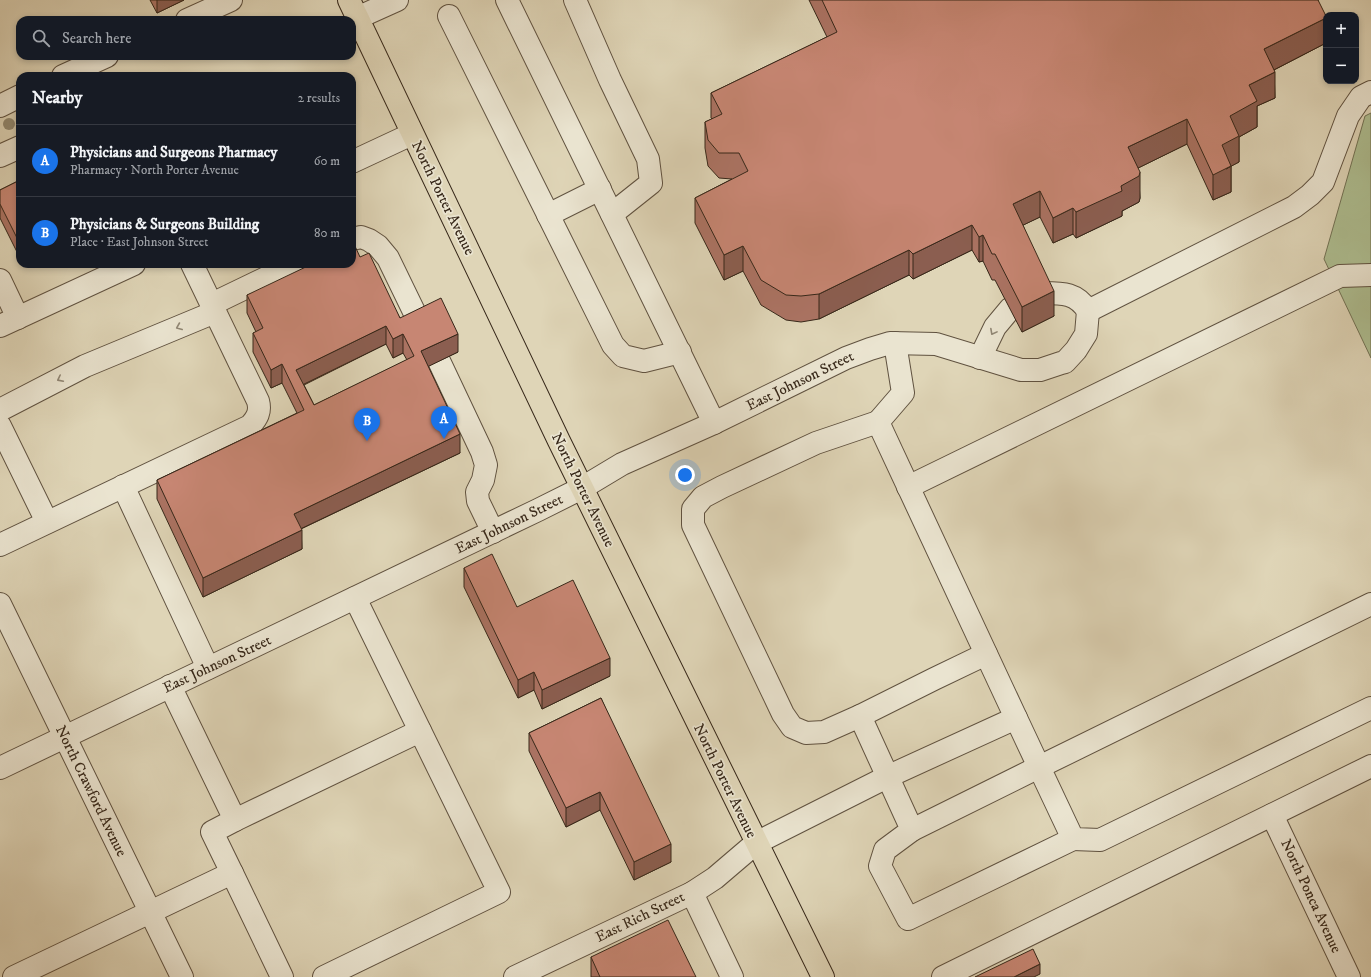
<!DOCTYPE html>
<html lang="en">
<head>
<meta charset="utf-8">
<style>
  :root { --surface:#171b24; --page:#20242c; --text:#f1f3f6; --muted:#9ea1a6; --line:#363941; --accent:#1a73e8 }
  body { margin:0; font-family:"IM FELL DW Pica",serif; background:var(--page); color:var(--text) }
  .controls { position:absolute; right:12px; top:12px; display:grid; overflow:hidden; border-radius:8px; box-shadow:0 2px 6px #0003 }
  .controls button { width:36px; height:36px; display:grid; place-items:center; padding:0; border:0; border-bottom:1px solid var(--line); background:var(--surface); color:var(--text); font:20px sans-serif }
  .you { position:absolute; left:685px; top:475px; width:14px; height:14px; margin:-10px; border:3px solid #fff; border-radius:50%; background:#1a73e8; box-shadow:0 0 0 6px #1a73e833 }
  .badge { display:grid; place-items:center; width:26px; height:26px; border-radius:50%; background:var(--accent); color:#fff; font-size:13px; font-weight:700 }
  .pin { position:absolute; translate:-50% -33px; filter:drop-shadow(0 1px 2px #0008) }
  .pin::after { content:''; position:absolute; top:21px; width:14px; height:12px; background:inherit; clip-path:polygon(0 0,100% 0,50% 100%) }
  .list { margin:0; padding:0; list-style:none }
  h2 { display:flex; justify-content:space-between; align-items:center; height:52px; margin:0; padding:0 16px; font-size:17px }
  h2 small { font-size:13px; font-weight:400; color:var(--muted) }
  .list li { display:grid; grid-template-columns:26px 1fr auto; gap:12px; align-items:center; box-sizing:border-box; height:72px; padding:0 16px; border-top:1px solid var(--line) }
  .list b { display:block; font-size:15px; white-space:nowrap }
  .list p { margin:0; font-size:13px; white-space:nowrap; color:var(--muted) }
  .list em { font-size:13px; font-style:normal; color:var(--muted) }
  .icon { flex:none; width:22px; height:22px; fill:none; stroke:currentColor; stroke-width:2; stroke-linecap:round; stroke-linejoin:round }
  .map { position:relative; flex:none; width:1371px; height:977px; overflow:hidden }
  .search { position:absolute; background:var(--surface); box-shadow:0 2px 6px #0003; left:16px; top:16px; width:340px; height:44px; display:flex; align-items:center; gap:10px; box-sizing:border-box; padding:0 14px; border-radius:12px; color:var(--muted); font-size:15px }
  .panel { position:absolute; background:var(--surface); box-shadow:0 2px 6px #0003; left:16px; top:72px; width:340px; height:196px; border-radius:12px }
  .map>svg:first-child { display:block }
</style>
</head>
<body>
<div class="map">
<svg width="1371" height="977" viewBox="0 0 1371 977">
  <rect width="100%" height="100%" fill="#dfd5b7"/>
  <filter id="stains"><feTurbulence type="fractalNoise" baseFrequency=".005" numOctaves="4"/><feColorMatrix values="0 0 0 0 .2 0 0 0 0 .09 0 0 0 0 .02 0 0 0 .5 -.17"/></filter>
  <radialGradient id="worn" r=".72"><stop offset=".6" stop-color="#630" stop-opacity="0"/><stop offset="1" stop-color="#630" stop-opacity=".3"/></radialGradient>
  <!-- green -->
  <path fill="#aebe91" stroke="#727255" d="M1371,113V358L1324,259L1365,116Z"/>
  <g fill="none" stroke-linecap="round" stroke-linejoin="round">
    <!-- minor casing -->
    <g stroke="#605240" stroke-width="24">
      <g id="minor">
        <path d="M507,0L714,423"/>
        <path d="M575,0L610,80L648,159L651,183L612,214"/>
        <path d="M449,16L613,345L623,356L644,361L680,352"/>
        <path d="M357,18L397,0"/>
        <path d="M187,20L231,0"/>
        <path d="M63,76L107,56"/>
        <path d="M0,106L20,96"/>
        <path d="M0,156L20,147"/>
        <path d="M352,162L412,134"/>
        <path d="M548,215L600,189"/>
        <path d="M352,239L361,237L369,240L378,246L388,258L421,326"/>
        <path d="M0,280L18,318"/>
        <path d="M1043,293C1063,293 1077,293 1088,311"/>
        <path d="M212,304L295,264"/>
        <path d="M1088,311L1294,207L1310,195L1323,182L1348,116L1361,97L1371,92"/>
        <path d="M0,326L134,264"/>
        <path d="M980,358L995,327L1010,309"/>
        <path d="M439,361L482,452L486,465L483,480L477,492L478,501L493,532"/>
        <path d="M0,410L85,366L215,312"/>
        <path d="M878,422L816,443L722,487L703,497L693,509V525L783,714L792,727L806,733L824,732L860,716L934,679L986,654"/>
        <path d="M0,426L47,522"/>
        <path d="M123,486L208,668"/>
        <path d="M908,487L1340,276L1371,275"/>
        <path d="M0,545L250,426C257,418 261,412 258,401L192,264"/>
        <path d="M0,604L182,977"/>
        <path d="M1371,604L1039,767L1073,839L1100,840L1371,708"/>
        <path d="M170,686L235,820L212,832L232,873"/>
        <path d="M860,716L912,830L885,850L880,866L908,919L1073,839"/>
        <path d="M0,768L538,510L582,488L622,464L714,423L846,358L870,349L890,343L936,344L1021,370H1040L1061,363L1065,362L1076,350L1086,334L1088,311"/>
        <path d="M1272,815L1349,977"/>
        <path d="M235,820L420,731"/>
        <path d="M912,830L1039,767L1016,718"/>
        <path d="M692,893L732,977"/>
        <path d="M14,977L232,873L282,977"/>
        <path d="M324,977L499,892L355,598"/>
        <path d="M515,977L692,893L715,878L756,843L889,776L1016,718L878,422L903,393L895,343"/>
        <path d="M943,977L1371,766"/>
      </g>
    </g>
    <!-- major casing -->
    <g stroke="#362719" stroke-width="24">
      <path id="major" d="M349,0L559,441L823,977"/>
    </g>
    <!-- minor -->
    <use href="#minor" stroke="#eae4d0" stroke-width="22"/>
    <!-- major -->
    <use href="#major" stroke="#dfd5b7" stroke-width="22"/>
  </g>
  <!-- trees -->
  <circle fill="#938a71" cx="9" cy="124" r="6"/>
  <!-- wall -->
  <g fill="#ab7363" stroke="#362719" fill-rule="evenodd">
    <path d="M150,0H184L157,13Z"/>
    <path d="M809,0H1318L1326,43L1274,70L1275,98L1257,106V127L1239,137V162L1231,166V192L1213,200L1187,144L1138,168L1140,198L1139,202L1122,211V216L1076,238L1073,234L1053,243L1040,217L1023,225L1054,316L1022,332L995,280H992L983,261L979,262L972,250L913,279L909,275L819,319L801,322L786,320L761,305L743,271L724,280L695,223V198L732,179L719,178L708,166L705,148V122L712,119L711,118V93L827,37Z"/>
    <path d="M20,180L17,252L0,218V190Z"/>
    <path d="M360,257L400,318L458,352L428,366L460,453L301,529L302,549L203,597L157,499V480L297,413L282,383L271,388L253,352V333L256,332L247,313V295ZM386,344L393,358L403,353L407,360L314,405L304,385Z"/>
    <path d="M464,568L517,607L610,676L542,709L534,690L518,698L464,587Z"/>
    <path d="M601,698L671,862L634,880L600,810L566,827L529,751V733Z"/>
    <path d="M591,957L696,977H591Z"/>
  </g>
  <!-- shaded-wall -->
  <g fill="#8b5e50" stroke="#362719">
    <path d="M157,0H184L157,13Z"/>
    <path d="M1326,18V43L1264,75V49Z"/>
    <path d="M1275,72V98L1257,106V127L1239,137V162L1226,169L1231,166V192L1213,200V175L1230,116L1249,85Z"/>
    <path d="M1187,119V144L1128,173V147Z"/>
    <path d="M1140,172V198L1139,202L1122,211V216L1076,238V212L1121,186Z"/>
    <path d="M1040,191V217L1013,230V204Z"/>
    <path d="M1073,208V234L1053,243V218Z"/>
    <path d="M972,225V250L913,279V254Z"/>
    <path d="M983,235V261L979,262V237Z"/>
    <path d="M20,237V251L17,252V238Z"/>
    <path d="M743,246V271L724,280V255Z"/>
    <path d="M909,250V275L819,319V294Z"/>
    <path d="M1054,291V316L1022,332V307Z"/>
    <path d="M386,326V344L296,388V370Z"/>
    <path d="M403,334V353L393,358V339Z"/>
    <path d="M458,334V352L421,370V351Z"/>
    <path d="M282,364V383L271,388V370Z"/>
    <path d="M460,434V453L294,532V514Z"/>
    <path d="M302,530V549L203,597V578Z"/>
    <path d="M610,658V676L542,709V690Z"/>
    <path d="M534,672V690L518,698V680Z"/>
    <path d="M600,792V810L566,827V808Z"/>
    <path d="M671,844V862L634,880V862Z"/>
    <path d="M1040,964V974L1034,977H1014Z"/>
  </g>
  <!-- building -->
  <g fill="#c78673" stroke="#362719" fill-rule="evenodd">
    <path d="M822,0H1318L1326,16V18L1264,49L1275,72L1249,85L1257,101L1230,116L1239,136L1222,145L1231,166L1213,175L1187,119L1128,147L1140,172L1139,176L1121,186L1122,191L1076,212L1073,208L1053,218L1040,191L1013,204L1054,291L1022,307L995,254H992L983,235L979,237L972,225L913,254L909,250L819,294L801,296L786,295L761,280L743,246L724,255L695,198L748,171L739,153H719L708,140L705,122L722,114L711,93L837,32Z"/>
    <path d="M20,180V237L17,238L0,204V190Z"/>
    <path d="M354,244L360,257L369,253L400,318L441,298L458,334L421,351L460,434L294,514L302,530L203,578L157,480L304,410L282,364L271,370L253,333L263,328L247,295L312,264H352V245ZM386,326L393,339L403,334L414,356L314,405L296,370Z"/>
    <path d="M492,554L517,607L573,580L610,658L542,690L534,672L518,680L464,568Z"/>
    <path d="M601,698L671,844L634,862L600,792L566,808L529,733Z"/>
    <path d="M668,920L696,977H600L591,957Z"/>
    <path d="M1033,949L1040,964L1014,977H975Z"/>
  </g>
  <!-- one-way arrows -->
  <defs><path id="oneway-chevron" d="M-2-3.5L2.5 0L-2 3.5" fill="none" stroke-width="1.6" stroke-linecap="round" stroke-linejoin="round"/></defs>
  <g stroke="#908674">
    <use href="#oneway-chevron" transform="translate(179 327) rotate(157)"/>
    <use href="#oneway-chevron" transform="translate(993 332) rotate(118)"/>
    <use href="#oneway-chevron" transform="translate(60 379) rotate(153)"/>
  </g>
  <g text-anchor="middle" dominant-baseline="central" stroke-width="3.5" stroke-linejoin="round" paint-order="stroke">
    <!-- street labels -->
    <g font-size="15" fill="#362719" stroke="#eae4d0">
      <text transform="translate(443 198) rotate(64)">North Porter Avenue</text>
      <text transform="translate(800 381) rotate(-26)">East Johnson Street</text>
      <text transform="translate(583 490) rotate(64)">North Porter Avenue</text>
      <text transform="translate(509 524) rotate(-26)">East Johnson Street</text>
      <text transform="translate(217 664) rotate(-25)">East Johnson Street</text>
      <text transform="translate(725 781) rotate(64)">North Porter Avenue</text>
      <text transform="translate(91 791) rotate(64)">North Crawford Avenue</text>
      <text transform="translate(1311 896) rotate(65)">North Ponca Avenue</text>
      <text transform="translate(640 917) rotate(-26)">East Rich Street</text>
    </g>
  </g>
  <rect width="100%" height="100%" filter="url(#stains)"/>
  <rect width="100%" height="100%" fill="url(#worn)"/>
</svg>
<div class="controls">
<button>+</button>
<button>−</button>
</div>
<div class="you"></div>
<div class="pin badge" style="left:444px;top:439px">A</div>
<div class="pin badge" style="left:367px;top:441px">B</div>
<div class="search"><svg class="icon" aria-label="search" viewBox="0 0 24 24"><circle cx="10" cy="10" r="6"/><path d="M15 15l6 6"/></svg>Search here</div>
<section class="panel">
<h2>Nearby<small>2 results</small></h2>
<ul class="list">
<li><span class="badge">A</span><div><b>Physicians and Surgeons Pharmacy</b><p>Pharmacy · North Porter Avenue</p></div><em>60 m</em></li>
<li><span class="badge">B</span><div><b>Physicians &amp; Surgeons Building</b><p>Place · East Johnson Street</p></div><em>80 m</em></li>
</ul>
</section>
</div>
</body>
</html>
